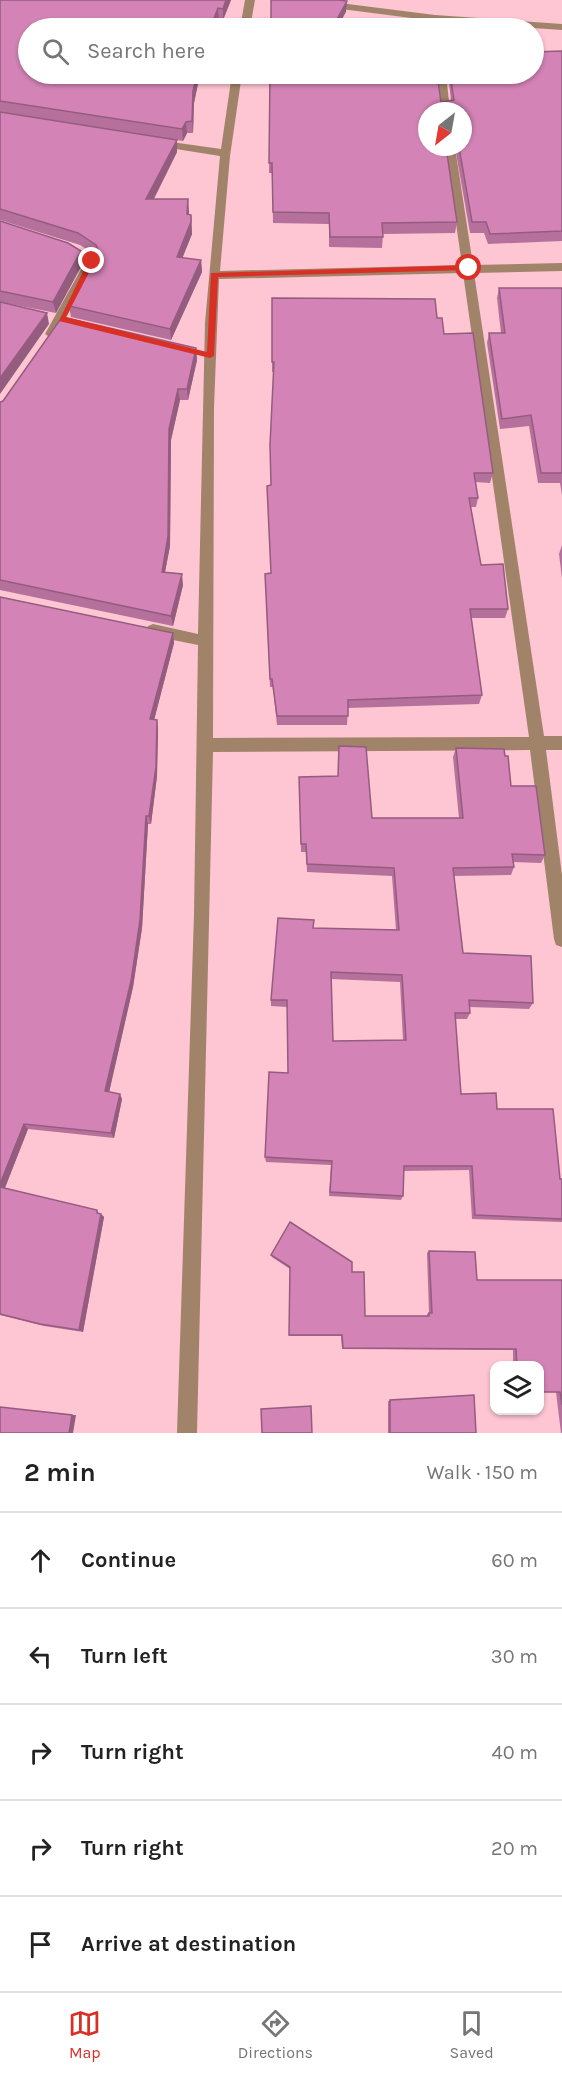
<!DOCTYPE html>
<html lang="en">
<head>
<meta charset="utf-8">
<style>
  :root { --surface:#fff; --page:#f6f6f6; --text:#222; --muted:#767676; --line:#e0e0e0; --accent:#d93025 }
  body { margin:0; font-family:Karla,sans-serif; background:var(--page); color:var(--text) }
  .controls { position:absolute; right:18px; bottom:18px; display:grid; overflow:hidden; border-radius:12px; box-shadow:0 2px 4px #0004 }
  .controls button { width:54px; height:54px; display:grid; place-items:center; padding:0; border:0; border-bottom:2px solid var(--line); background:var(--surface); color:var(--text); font:30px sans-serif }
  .compass { position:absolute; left:418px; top:102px; width:54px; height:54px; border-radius:50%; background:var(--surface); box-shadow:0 2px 4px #0004; rotate:211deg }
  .stop { position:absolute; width:18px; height:18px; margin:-14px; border:4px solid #d93025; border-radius:50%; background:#fff }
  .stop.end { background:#d93025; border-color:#fff; box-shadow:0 2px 6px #0008 }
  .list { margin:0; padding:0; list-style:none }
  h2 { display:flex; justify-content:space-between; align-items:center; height:78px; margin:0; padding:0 24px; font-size:26px }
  h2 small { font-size:20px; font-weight:400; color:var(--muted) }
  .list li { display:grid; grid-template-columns:39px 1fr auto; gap:18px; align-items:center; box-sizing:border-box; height:96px; padding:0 24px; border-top:2px solid var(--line) }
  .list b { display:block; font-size:22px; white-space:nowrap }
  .list em { font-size:20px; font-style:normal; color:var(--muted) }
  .icon { flex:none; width:33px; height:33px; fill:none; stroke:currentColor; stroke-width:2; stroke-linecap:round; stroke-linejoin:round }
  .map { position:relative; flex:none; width:562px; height:1433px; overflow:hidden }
  .search { position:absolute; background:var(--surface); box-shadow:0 2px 4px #0004; left:18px; right:18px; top:18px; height:66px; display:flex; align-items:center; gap:15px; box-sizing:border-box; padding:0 21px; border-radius:33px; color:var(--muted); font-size:22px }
  .sheet { height:558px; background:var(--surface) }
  nav { display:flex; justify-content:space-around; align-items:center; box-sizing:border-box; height:84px; border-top:2px solid var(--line); background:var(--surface); font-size:16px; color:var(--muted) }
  nav a { display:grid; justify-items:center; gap:3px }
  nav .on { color:var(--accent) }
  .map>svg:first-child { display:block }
</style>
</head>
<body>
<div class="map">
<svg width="562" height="1433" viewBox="0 0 562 1433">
  <rect width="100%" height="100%" fill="#fec5d3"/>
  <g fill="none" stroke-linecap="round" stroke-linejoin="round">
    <!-- street -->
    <g fill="#a18369" fill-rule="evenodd">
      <path d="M245,0H255L250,28H240Z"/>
      <path d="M289,0H316L435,15L562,24V30L435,21L294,3Z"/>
      <path d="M232,74H242L230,156L220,271L462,265L445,147H455L473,265L562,263V271L474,273L544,736H562V750H546L562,875V947L556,945L554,939L530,750L213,752L197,1433H177L194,915L198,645L153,636L148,634L146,630L148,626L153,624L198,634L205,323L220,156L157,146L152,143L157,140L221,149ZM463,273L529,737L213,738L214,407L219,279Z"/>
      <path d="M436,74H446L450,111H440Z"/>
      <path d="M62,242L98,261L55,337L51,338L45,334L85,262L58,249V243Z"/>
    </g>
  </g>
  <!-- wall -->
  <g fill="#b5719c" fill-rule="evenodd">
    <path d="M0,0H231L223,20H219L215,28H28V74H200L194,103L193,133H187L183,141L177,140V152L154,199L189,211V215H191L192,234L182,258L201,260L202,272L171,340L71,317L69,306L96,255L80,245L0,220Z"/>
    <path d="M562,51V241L488,244L484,233H470L455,147H463V111H427L457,222L455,233L383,234L382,248L329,247V224L273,223L272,173H269L270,74L441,102L451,100L448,74H534Z"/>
    <path d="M0,221L83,263L56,313L0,302Z"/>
    <path d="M499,288H562V495L560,483H538L529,426L500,429L487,343L489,333H501L497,298Z"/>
    <path d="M272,298L437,318L444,334L493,473L490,483L475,482L478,498L476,507H471L481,565L508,609L505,618H471L482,695L479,704L348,708L347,725H277L273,687H270L265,574L271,573V485L274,372H272Z"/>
    <path d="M196,348L197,360L188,400H180L171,440L170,546L165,572L183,585L173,626L0,590V402Z"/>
    <path d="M562,545V578L559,554Z"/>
    <path d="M0,597L173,633L174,643L154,720H157L158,729L157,776L151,824H148L142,928L133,987L109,1092L122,1099L114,1138L28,1129L5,1188L100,1213L104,1217L83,1332L44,1326L0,1315Z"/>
    <path d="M339,746L372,818H459L453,757L456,748L511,786L545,855L541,863L513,862L514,867L511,875L454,876L463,953L533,1003L529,1009L469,1007L470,1013L467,1019H455L461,1094L497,1109L560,1179H562V1222L472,1219L469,1170L404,1171L403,1196L401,1200L329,1196L331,1165L266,1162L265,1157L288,1073L287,1007L271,1006V1000L313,928L396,930L392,876L307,872L306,852H301L299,777L338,776ZM331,979L400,982L403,1040L333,1041Z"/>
    <path d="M429,1251L477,1280H562V1433H561L556,1392H540V1365H513V1350L342,1349L341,1336H289L290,1269L272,1257L271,1255L352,1272L365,1316H427V1314L429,1313L427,1253Z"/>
    <path d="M474,1395L476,1433H388V1401Z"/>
  </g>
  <!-- shaded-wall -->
  <g fill="#945c7f">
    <path d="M226,0H231L223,20V9Z"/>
    <path d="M347,1L346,12L337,28H332Z"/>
    <path d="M218,8L219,20L215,28H210Z"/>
    <path d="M197,74H200L194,103L193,133L192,121L193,91Z"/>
    <path d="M186,122L187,133L183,141L182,129Z"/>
    <path d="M177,140V152L148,210L146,199Z"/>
    <path d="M188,199L189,211L187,226V214Z"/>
    <path d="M191,215L192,234L178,269L177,257Z"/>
    <path d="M81,251L83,263L56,313L53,302Z"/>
    <path d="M201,260L202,272L171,340L170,329Z"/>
    <path d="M47,313L49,324L0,394V378Z"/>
    <path d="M196,348L197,360L188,400L187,389Z"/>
    <path d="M178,389L180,400L171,440L170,546L163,582L162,572L169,429Z"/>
    <path d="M182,574L183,585L173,626L171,616Z"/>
    <path d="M173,633L174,643L152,728L150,719Z"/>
    <path d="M157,720L158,729L157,776L151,824L149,816Z"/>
    <path d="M146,816L148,824L142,928L133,987L108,1097L105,1091Z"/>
    <path d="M120,1094L122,1099L114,1138L111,1133Z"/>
    <path d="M24,1124L28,1129L4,1190L0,1187V1184Z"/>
    <path d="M101,1214L104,1217L83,1332L79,1330Z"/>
    <path d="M72,1415H76L73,1433H69Z"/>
  </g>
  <!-- building -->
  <g fill="#d383b5" stroke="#945c7f" stroke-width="1.5" fill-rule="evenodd">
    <path d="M0,0H226L223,9L218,8L210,28H28V74H197L193,91L192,121L186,122L182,129L0,101Z"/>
    <path d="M271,0H338L347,1L332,28H271Z"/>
    <path d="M562,51V231L490,234L486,222H472L459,147H463V111H427V147H446L457,222L382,223L383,237H330L329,213L273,212L272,163H269L270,74H437L441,102L454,100L450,74H534V52Z"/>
    <path d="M0,112L177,140L146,199H188L187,214L191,215V222L177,257L201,260L170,329L69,306L98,250L96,245L78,233L0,209Z"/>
    <path d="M0,221L68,243L81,251L53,302L0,291Z"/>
    <path d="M499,288H562V473H541L531,415L502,419L489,333H505Z"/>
    <path d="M272,298L435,299L437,318H442L444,334L473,333L493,473H474L478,498H469L481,565L503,564L508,609H470L482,695L348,700V716H277L272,679H270L265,574L271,573L267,486L271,485L270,445L274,362H272Z"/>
    <path d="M0,302L47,313L0,378Z"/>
    <path d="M62,317L196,348L187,389H178L169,429L168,536L162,572L182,574L171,616L0,580V402L3,401Z"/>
    <path d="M0,597L173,633L150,719L157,720L156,767L149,816H146L140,920L131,981L105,1091L120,1094L111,1133L24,1124L0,1184Z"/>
    <path d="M339,746L366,747L372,818H463L456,748L504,749L505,756H508L511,786H536L545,855L512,854L514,867L453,868L463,953L531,956L533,1003L469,1000L470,1013H455L461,1094L496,1093L497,1109H553L560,1179H562V1219L475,1215L472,1166H404L403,1196L330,1192L332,1161L265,1157L269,1072L288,1073L287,1000H271L278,918L314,920L313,928L399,930L394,868L307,864L306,844H301L299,777L338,776ZM331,972L402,975L406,1040L333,1041Z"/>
    <path d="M0,1187L97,1210V1213L101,1214L79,1330L40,1324L0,1314Z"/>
    <path d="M290,1222L352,1262V1272H364L365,1316H429V1313H432L429,1251L475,1252L477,1280H562V1405L560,1392H540V1365H517L516,1349L343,1348L342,1335H289L290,1267L271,1255Z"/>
    <path d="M474,1395L476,1433H390V1400Z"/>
    <path d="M311,1406L312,1433H262L261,1409Z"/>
    <path d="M0,1407L72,1415L69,1433H0Z"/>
  </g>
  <!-- route -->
  <path fill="#d93025" d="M92,258L95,261L66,317L207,352L211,273L469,265L473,268L469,270L218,277L214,356L210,358L59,321L88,261Z"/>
</svg>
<div class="controls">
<button><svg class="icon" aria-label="layers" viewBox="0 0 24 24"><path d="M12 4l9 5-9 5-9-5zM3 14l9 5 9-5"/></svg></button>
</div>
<svg class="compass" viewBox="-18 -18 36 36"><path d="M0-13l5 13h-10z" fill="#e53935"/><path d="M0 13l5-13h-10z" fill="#767676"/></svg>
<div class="stop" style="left:469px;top:268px"></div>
<div class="stop end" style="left:92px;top:261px"></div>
<div class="search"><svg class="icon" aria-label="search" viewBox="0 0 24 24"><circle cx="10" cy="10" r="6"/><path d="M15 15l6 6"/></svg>Search here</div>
</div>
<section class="sheet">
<h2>2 min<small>Walk · 150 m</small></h2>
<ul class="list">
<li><svg class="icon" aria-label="ahead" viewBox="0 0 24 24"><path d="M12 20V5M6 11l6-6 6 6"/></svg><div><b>Continue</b></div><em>60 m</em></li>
<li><svg class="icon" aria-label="left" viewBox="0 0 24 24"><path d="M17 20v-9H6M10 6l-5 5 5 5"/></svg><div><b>Turn left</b></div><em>30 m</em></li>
<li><svg class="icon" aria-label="right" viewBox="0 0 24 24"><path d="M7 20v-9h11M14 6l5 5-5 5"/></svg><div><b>Turn right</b></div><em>40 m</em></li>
<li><svg class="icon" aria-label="right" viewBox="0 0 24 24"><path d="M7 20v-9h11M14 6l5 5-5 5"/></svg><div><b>Turn right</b></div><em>20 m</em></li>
<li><svg class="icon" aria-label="arrive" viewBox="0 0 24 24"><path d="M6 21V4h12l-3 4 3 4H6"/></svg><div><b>Arrive at destination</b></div></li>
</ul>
</section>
<nav>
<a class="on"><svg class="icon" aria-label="map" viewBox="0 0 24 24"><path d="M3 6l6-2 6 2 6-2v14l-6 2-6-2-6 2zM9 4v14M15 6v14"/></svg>Map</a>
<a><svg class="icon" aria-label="directions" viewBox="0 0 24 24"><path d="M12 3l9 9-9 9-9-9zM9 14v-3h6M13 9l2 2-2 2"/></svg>Directions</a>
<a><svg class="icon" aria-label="saved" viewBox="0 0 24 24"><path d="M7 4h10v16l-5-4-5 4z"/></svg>Saved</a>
</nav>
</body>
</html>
